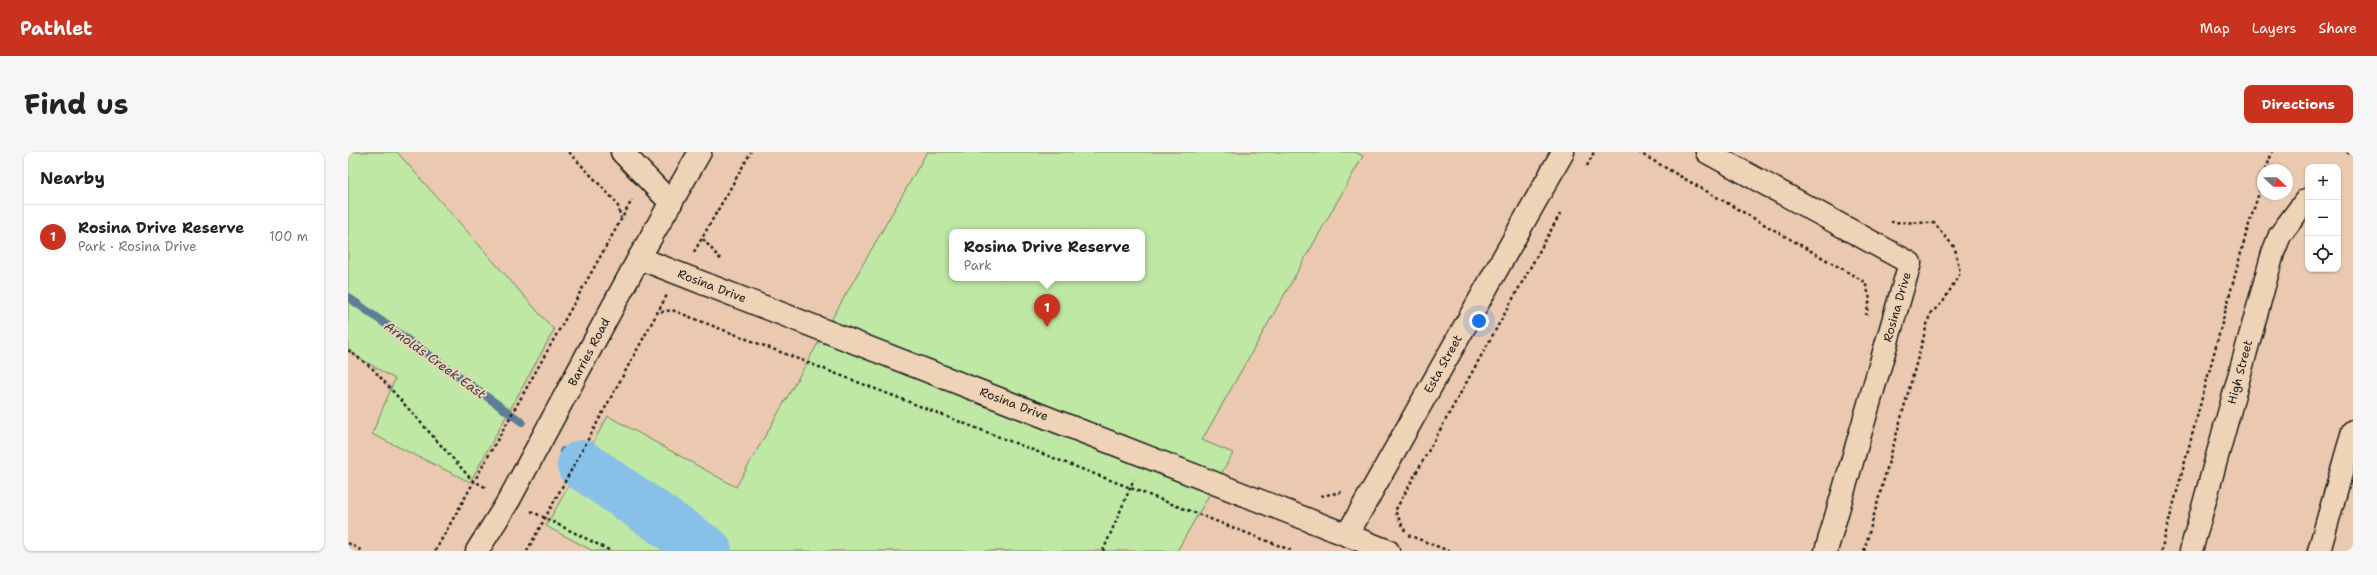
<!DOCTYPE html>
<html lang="en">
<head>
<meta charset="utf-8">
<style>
  :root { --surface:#fff; --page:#f6f6f6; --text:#222; --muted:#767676; --line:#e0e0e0; --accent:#c8321e }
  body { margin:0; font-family:"Shantell Sans",sans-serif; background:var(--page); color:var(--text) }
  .controls { position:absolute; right:12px; top:12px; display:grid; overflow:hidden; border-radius:8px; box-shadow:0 1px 3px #0004 }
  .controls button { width:36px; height:36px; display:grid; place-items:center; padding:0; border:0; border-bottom:1px solid var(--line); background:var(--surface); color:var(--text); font:20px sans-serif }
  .compass { position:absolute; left:1909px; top:12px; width:36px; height:36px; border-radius:50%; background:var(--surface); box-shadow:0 1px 3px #0004; rotate:111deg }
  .you { position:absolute; left:1131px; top:169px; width:14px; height:14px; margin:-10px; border:3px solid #fff; border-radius:50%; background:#1a73e8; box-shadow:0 0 0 6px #1a73e833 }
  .badge { display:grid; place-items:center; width:26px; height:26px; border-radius:50%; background:var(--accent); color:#fff; font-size:13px; font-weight:700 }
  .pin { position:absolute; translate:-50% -33px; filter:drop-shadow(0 1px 2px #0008) }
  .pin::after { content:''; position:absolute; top:21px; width:14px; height:12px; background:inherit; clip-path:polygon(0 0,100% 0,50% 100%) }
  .popup { position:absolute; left:601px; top:77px; width:196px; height:52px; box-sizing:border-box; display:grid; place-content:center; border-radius:8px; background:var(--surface); filter:drop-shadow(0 1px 3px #0005); font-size:13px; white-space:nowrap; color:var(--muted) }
  .popup b { font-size:15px; color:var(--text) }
  .popup::after { content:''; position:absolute; left:50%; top:100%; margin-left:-8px; border:8px solid transparent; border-top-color:var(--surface) }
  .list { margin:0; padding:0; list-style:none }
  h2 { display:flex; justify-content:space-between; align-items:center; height:52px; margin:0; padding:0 16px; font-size:17px }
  h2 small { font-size:13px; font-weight:400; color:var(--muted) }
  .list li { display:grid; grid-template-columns:26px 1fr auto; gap:12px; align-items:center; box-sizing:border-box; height:64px; padding:0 16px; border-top:1px solid var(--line) }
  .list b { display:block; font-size:15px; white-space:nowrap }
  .list p { margin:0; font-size:13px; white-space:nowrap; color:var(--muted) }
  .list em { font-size:13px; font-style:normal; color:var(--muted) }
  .icon { flex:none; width:22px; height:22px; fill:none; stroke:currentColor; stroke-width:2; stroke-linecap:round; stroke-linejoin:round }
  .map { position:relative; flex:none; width:2005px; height:399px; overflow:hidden; border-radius:8px }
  header { display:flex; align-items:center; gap:24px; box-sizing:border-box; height:56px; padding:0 20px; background:var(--accent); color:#fff }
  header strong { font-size:19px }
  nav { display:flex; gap:22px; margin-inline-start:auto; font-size:14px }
  .intro { display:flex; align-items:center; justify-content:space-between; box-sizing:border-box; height:96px; padding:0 24px }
  h1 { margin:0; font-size:28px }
  .button { padding:10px 18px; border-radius:8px; background:var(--accent); color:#fff; font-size:14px; font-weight:700 }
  main { display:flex; gap:24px; padding:0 24px }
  aside { flex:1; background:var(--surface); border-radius:8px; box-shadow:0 1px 3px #0004 }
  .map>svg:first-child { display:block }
</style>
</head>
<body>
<header>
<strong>Pathlet</strong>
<nav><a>Map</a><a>Layers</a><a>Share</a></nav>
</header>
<div class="intro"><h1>Find us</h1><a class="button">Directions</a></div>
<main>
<aside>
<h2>Nearby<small></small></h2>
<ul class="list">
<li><span class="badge">1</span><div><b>Rosina Drive Reserve</b><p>Park · Rosina Drive</p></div><em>100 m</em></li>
</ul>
</aside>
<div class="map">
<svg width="2005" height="399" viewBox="0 0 2005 399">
  <rect width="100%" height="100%" fill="#ebc9b0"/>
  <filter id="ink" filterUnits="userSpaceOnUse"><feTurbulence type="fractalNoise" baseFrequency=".025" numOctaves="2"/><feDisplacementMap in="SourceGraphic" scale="8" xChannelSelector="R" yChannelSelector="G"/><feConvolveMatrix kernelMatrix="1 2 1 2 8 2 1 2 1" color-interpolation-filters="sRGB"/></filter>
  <g filter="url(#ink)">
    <!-- green -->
    <g fill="#bee8a4" stroke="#6d8260" fill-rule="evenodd">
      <path d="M0,0H49L206,178L122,330L24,282L47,227L0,199Z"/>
      <path d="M579,0H1007L1015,4L854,288L885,301L829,399H245L198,374L260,264L388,335ZM604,80H794V126H604Z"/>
    </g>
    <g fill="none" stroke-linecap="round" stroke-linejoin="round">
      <!-- stream -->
      <g stroke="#5d7f96" stroke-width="8">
        <path d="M0,145L174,270"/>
        <path d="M215,299L234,313"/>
      </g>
      <!-- river -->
      <path stroke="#88c1e7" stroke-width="50" d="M234,313L359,399"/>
      <!-- minor casing -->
      <g stroke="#1c1c1c" stroke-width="25">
        <g id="minor">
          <path d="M274,0L323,51"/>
          <path d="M1359,0L1562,111L1478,399"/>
          <path d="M291,106L1040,399"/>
          <path d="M999,383L1215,0"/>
          <path d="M1843,399L1925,101L1932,83L1958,48"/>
        </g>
      </g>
      <!-- tertiary casing -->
      <g stroke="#1c1c1c" stroke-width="25">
        <path id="tertiary" d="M129,399L161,348L291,106L352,0"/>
      </g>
      <!-- secondary casing -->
      <g stroke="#1c1c1c" stroke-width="25">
        <path id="secondary" d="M1971,399L2005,279"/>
      </g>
      <!-- path -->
      <g stroke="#1c1c1c" stroke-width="2.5" stroke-dasharray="3 3" stroke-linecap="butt">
        <path d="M221,0L269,51L273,66"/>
        <path d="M1290,0L1517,130L1522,147L1518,163"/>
        <path d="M1999,0L2005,4"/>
        <path d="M1239,14L1246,0"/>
        <path d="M1918,18L1924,0"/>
        <path d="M355,87L374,109"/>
        <path d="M346,100L403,0"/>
        <path d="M307,161L324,158L945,399"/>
        <path d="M0,198L24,216L124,328L139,336"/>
        <path d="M973,344L994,340"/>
        <path d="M183,359L263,399"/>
        <path d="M1057,379L1047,359L1212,62"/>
        <path d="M1060,383L1101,399"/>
        <path d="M0,391L14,399"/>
        <path d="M87,399L284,48"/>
        <path d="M179,399L319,143"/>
        <path d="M755,399L786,327"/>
        <path d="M1516,399L1582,162L1595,150L1612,121L1607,96L1586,71L1543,70"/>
        <path d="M1813,399L1898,82L1915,28"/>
      </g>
      <!-- minor -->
      <use href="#minor" stroke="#efd3b6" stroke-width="22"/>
      <!-- tertiary -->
      <use href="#tertiary" stroke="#efd3b6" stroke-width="22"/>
      <!-- secondary -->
      <use href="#secondary" stroke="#efd3b6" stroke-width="22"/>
    </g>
  </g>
  <g text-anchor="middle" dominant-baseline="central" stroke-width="4" stroke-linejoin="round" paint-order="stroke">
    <!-- street labels -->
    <g font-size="12" fill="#1c1c1c" stroke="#efd3b6">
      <text transform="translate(364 134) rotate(21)">Rosina Drive</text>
      <text transform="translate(1549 155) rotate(-74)">Rosina Drive</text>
      <text transform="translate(241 200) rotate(-62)">Barries Road</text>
      <text transform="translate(1095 212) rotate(-61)">Esta Street</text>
      <text transform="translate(1892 220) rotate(-75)">High Street</text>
      <text transform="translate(666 252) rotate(21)">Rosina Drive</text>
    </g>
    <!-- water labels -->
    <g font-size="13" font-style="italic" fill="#37454f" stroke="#efd3b6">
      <text transform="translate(87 208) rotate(36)">Arnolds Creek East</text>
    </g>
  </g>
</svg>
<div class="controls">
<button>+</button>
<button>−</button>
<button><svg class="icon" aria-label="locate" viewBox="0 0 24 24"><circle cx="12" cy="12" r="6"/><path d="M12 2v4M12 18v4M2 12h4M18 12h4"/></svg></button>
</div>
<svg class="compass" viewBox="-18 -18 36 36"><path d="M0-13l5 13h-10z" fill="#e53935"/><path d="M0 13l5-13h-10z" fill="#767676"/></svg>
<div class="you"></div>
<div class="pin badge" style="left:699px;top:175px">1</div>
<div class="popup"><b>Rosina Drive Reserve</b>Park</div>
</div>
</main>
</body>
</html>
